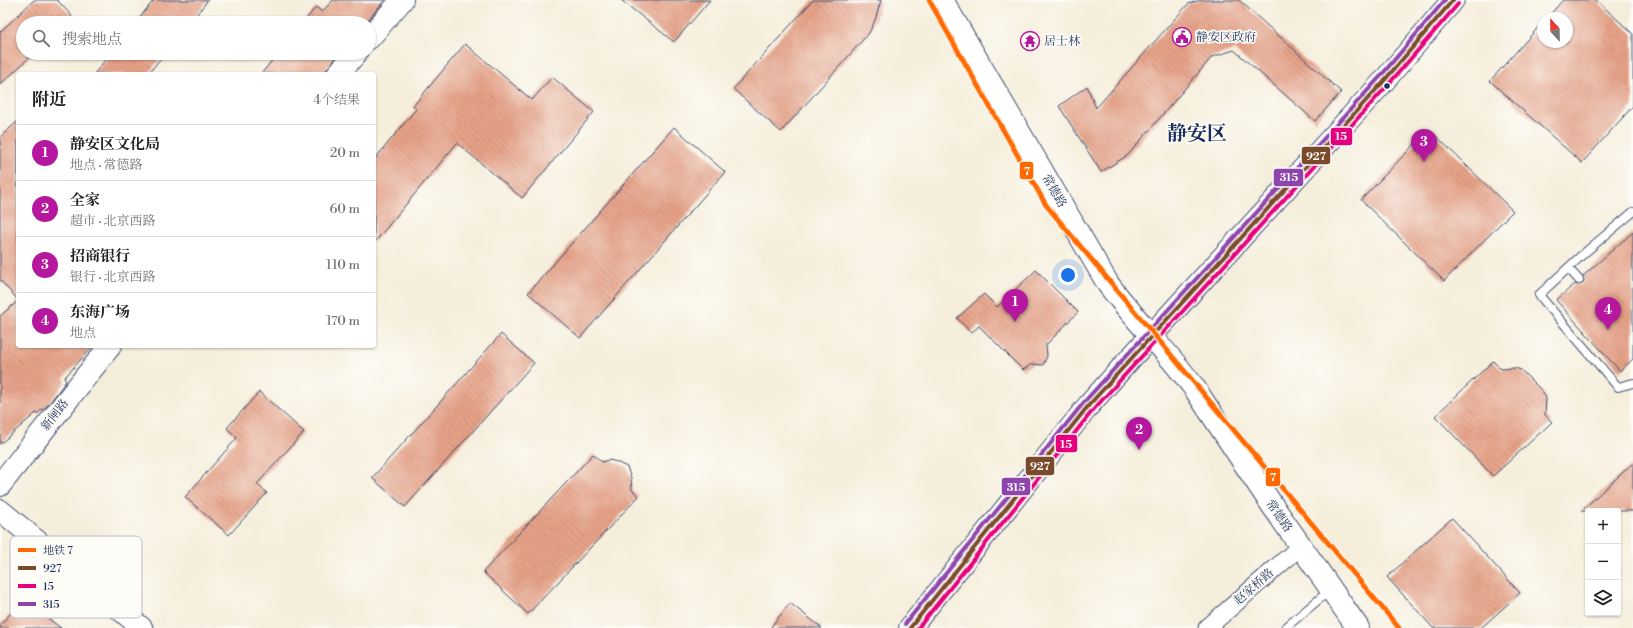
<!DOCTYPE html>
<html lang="zh">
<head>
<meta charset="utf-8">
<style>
  :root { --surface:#fff; --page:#f2f2f2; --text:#222; --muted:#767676; --line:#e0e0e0; --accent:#b5179e }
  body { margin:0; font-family:"Libre Bodoni","Noto Serif SC",serif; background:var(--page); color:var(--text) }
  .controls { position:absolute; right:12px; bottom:12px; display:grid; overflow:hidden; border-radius:4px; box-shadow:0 1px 3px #0004 }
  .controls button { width:36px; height:36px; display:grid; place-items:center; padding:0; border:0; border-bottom:1px solid var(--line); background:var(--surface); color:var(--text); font:20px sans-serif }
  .compass { position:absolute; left:1537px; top:12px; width:36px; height:36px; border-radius:50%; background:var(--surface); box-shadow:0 1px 3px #0004; rotate:338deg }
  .you { position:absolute; left:1068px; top:275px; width:14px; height:14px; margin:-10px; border:3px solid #fff; border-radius:50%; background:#1a73e8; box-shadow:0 0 0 6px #1a73e833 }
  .badge { display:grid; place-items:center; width:26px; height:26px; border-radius:50%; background:var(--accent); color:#fff; font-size:13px; font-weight:700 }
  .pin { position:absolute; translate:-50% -33px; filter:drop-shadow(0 1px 2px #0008) }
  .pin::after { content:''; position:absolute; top:21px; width:14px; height:12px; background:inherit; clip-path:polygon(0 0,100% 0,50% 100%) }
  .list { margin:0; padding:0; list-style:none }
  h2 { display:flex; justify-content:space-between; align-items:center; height:52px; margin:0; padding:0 16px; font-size:17px }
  h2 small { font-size:13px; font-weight:400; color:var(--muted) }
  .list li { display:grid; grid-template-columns:26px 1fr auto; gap:12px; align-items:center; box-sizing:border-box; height:56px; padding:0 16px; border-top:1px solid var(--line) }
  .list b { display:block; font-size:15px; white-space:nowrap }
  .list p { margin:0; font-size:13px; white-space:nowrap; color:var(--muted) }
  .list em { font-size:13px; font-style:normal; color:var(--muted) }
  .icon { flex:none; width:22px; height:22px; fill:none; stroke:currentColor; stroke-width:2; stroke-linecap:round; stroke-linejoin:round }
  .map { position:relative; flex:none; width:1633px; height:628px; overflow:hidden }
  .search { position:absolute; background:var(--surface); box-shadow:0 1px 3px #0004; left:16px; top:16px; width:360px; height:44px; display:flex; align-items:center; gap:10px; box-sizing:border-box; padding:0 14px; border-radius:22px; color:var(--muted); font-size:15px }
  .panel { position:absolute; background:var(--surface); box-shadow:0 1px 3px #0004; left:16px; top:72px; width:360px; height:276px; border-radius:4px }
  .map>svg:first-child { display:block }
</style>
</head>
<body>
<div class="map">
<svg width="1633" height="628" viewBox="0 0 1633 628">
  <defs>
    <pattern id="building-back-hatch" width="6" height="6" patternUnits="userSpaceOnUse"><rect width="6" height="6" fill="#e7a287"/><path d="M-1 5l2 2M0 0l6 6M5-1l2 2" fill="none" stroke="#ba8472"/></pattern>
  </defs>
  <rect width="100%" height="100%" fill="#fdfcf7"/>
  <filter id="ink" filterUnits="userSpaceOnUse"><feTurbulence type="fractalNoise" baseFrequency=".025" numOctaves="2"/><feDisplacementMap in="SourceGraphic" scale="8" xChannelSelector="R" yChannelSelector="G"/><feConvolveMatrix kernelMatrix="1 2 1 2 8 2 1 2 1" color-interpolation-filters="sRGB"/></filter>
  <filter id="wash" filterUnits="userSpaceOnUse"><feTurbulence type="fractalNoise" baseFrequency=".012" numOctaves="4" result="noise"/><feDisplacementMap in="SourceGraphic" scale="16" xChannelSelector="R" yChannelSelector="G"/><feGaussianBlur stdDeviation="0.9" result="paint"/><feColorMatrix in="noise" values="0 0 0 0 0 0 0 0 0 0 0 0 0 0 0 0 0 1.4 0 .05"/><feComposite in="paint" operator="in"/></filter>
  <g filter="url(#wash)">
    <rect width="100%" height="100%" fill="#f5eedb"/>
    <g id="blocks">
      <!-- building -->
      <g fill="url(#building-back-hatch)">
        <path d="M34,0H57L72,16L65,23H23V53H34L0,85V32Z"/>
        <path d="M154,0H208L190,23H135Z"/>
        <path d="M333,0H385L365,23H303L316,7L322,12Z"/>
        <path d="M621,0H710L674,42Z"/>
        <path d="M813,0H881L875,20L869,33L781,132L733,89Z"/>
        <path d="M1201,0H1239L1341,92L1315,121L1234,50L1212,57L1128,155L1101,172L1059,106L1087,86L1096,108L1188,4Z"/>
        <path d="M1563,0H1596L1633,34V106L1582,163L1490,81L1543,22V42H1567V18H1547Z"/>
        <path d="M465,44L532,100L552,77L594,112L522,198L457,143L374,243V160L416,109L413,106Z"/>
        <path d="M111,53H165L148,74H94Z"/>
        <path d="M278,53H340L323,74H261Z"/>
        <path d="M18,121V300L0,280V137Z"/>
        <path d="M674,127L725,172L580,338L528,293Z"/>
        <path d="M1429,129L1513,211L1444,281L1361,200Z"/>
        <path d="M1633,232V359L1620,371L1556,300L1575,284L1578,285L1582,284L1584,281L1583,276Z"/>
        <path d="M1036,270L1078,312L1046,345L1047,356L1043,365L1032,364L1023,370L979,326L971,333L957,318L984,294L997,307Z"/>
        <path d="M18,301V346H93L64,378L66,381L48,405L37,414L36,413L0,444V316Z"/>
        <path d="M501,334L534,363L405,507L372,478Z"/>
        <path d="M1493,361L1501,369L1515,368L1521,370L1543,392L1546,398L1545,415L1552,422L1493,476L1435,416Z"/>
        <path d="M259,392L304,432L257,484L267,493L229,535L185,497L237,438L227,428Z"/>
        <path d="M593,454L602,462L608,460L614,461L627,467L631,478L632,490L639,496L528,614L483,572Z"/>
        <path d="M1633,463V511H1581Z"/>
        <path d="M1452,518L1520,593L1481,628H1433L1387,577Z"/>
        <path d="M23,600L61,628H0V625Z"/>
        <path d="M790,603L822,628H770Z"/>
      </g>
    </g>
  </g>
  <g filter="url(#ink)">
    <use href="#blocks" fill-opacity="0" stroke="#3c4c71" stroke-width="1"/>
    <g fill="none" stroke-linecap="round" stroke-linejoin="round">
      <!-- service casing -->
      <g stroke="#3c4c71" stroke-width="10">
        <g id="service">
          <path d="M1633,212L1582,255L1539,295L1618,387L1633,383"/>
          <path d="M1568,268L1579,280"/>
          <path d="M1285,628L1330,590"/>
        </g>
      </g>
      <!-- minor casing -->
      <g stroke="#3c4c71" stroke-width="19">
        <path id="minor" d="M1207,628L1301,546"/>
      </g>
      <!-- tertiary casing -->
      <g stroke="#3c4c71" stroke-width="23">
        <path id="tertiary" d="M0,510L142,628"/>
      </g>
      <!-- secondary casing -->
      <g stroke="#3c4c71" stroke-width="24">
        <g id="secondary">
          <path d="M942,0L1108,284C1135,320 1168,352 1195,389L1272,505L1358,628"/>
          <path d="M369,38L402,0"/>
          <path d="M338,74L356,53"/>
          <path d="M0,485L110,346"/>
          <path d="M910,628L1089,405L1129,360L1383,82L1453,0"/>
        </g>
      </g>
      <!-- service -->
      <use href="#service" stroke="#fff" stroke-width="8"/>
      <!-- minor -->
      <use href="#minor" stroke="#fff" stroke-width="17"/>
      <!-- tertiary -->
      <use href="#tertiary" stroke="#fff" stroke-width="21"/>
      <!-- secondary -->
      <use href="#secondary" stroke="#fff" stroke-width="22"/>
      <!-- bus-1 casing -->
      <g stroke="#fdfcf7" stroke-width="7">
        <path id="bus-1" d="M910,628L1089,405L1383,82L1453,0"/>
      </g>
      <!-- bus-2 casing -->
      <g stroke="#fdfcf7" stroke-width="7">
        <path id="bus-2" d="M918,628L1094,409L1387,86L1458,4"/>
      </g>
      <!-- bus-3 casing -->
      <g stroke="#fdfcf7" stroke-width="7">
        <path id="bus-3" d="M905,624L1085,401L1379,78L1445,0"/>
      </g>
      <!-- bus-1 -->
      <use href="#bus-1" stroke="#7a4b2a" stroke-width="4"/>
      <!-- bus-2 -->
      <use href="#bus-2" stroke="#e5007d" stroke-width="4"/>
      <!-- bus-3 -->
      <use href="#bus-3" stroke="#8e44ad" stroke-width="4"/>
      <!-- metro-1 casing -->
      <g stroke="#fdfcf7" stroke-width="8">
        <path id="metro-1" d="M929,0L1046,205L1399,628"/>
      </g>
      <!-- metro-1 -->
      <use href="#metro-1" stroke="#ff6900" stroke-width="5"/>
    </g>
  </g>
  <!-- icons -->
  <defs>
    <g id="civic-ring" transform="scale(1)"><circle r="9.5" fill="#fdfcf7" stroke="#b5179e" stroke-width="1.5"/><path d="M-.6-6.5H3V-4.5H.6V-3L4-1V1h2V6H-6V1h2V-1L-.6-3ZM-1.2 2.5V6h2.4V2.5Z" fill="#b5179e"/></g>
    <g id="temple-ring" transform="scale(1)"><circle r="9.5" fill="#fdfcf7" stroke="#b5179e" stroke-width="1.5"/><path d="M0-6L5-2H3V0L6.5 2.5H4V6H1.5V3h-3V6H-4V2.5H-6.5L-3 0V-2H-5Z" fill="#b5179e"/></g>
  </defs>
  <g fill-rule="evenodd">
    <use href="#civic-ring" x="1182" y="37"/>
    <use href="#temple-ring" x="1030" y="41"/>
  </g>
  <!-- markers -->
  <circle fill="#1b2f5e" stroke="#fdfcf7" stroke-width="1.5" cx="1387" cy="86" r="3.5"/>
  <g text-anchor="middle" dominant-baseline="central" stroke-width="3.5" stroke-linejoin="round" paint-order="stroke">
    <!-- poi labels -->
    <g font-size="12" fill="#1b2f5e" stroke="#fdfcf7" text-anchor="start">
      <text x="1196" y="37">静安区政府</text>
      <text x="1044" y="41">居士林</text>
    </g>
    <!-- street labels -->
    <g font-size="12" fill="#1b2f5e" stroke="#fdfcf7">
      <text transform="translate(1054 191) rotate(60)">常德路</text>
      <text transform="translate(55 415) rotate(-52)">新闸路</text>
      <text transform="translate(1279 516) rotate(55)">常德路</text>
      <text transform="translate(1254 587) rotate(-41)">赵家桥路</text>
    </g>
    <!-- town labels -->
    <g font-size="20" font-weight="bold" fill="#1b2f5e" stroke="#fdfcf7">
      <text x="1197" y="134">静安区</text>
    </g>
  </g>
  <!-- legend -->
  <rect x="10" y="536" width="132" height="82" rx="6" fill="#fdfcf7" stroke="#b9bec9" stroke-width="1"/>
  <rect x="18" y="548" width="18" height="4" fill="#ff6900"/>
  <rect x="18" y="566" width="18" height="4" fill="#7a4b2a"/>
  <rect x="18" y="584" width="18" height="4" fill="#e5007d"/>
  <rect x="18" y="602" width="18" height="4" fill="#8e44ad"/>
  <g font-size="11" fill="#1b2f5e">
    <text x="43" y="554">地铁 7</text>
    <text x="43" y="572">927</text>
    <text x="43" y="590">15</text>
    <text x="43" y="608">315</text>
  </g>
  <g stroke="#fdfcf7" stroke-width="1.5">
    <rect x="1330" y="127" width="23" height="19" rx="4" fill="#e5007d"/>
    <rect x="1301" y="146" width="30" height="19" rx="4" fill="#7a4b2a"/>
    <rect x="1019" y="161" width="15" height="19" rx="4" fill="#ff6900"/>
    <rect x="1273" y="168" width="31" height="19" rx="4" fill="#8e44ad"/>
    <rect x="1055" y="434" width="23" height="19" rx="4" fill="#e5007d"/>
    <rect x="1025" y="456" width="30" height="20" rx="4" fill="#7a4b2a"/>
    <rect x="1265" y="467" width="16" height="20" rx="4" fill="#ff6900"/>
    <rect x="1001" y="477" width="30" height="19" rx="4" fill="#8e44ad"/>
  </g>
  <g font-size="11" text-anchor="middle" font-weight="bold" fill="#fff">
    <text x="1341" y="140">15</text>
    <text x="1316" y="160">927</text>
    <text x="1027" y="175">7</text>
    <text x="1289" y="181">315</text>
    <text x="1066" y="448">15</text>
    <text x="1040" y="470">927</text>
    <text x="1273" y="481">7</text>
    <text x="1016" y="491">315</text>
  </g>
</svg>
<div class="controls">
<button>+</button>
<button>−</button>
<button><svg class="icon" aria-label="layers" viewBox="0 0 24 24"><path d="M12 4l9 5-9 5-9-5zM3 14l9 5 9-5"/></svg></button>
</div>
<svg class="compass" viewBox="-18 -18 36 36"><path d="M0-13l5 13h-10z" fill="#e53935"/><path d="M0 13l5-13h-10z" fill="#767676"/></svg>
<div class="you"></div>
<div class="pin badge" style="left:1015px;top:322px">1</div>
<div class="pin badge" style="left:1139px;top:450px">2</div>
<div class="pin badge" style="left:1424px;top:162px">3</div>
<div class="pin badge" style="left:1608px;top:330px">4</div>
<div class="search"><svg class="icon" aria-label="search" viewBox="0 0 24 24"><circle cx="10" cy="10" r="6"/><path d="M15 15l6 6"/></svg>搜索地点</div>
<section class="panel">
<h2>附近<small>4个结果</small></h2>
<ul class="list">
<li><span class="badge">1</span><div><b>静安区文化局</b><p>地点 · 常德路</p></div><em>20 m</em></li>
<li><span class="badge">2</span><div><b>全家</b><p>超市 · 北京西路</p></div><em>60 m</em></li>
<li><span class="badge">3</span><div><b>招商银行</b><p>银行 · 北京西路</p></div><em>110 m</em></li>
<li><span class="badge">4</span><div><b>东海广场</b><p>地点</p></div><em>170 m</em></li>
</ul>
</section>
</div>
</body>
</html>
